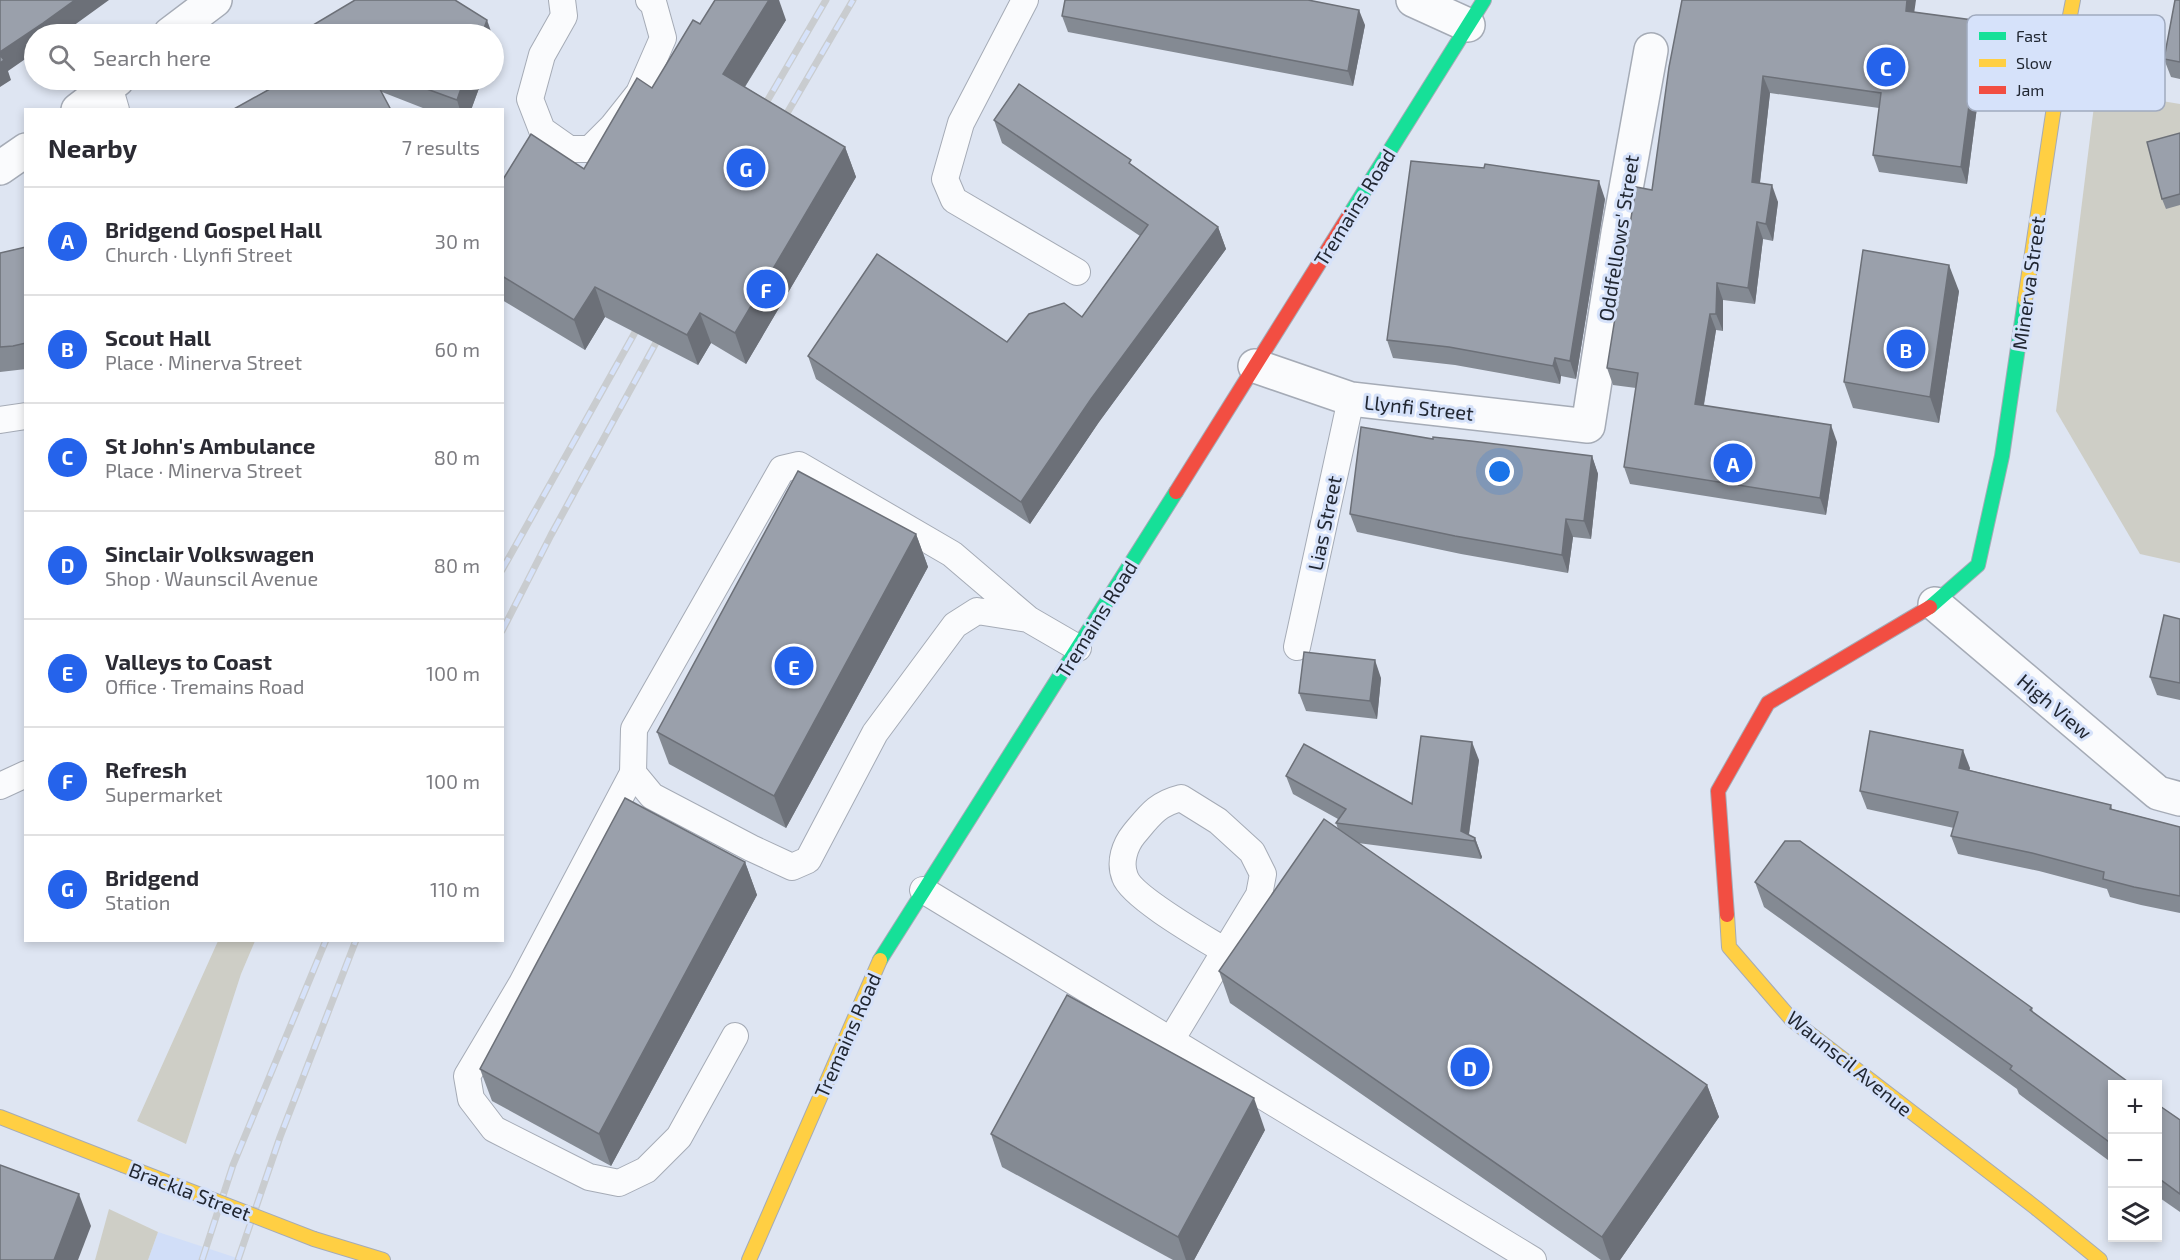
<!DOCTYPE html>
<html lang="en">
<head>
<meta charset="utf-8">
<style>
  :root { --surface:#fff; --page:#f7f7f7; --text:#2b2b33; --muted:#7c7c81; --line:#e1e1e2; --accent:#2563eb }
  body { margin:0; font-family:"Exo 2",sans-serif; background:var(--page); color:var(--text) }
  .controls { position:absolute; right:18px; bottom:18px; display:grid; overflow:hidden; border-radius:0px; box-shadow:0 3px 9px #0003 }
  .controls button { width:54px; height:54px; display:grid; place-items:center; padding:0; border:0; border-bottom:2px solid var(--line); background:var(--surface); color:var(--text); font:30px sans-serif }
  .you { position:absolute; left:1500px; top:472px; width:21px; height:21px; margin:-15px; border:4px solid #fff; border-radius:50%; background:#1a73e8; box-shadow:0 0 0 9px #1a73e833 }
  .badge { display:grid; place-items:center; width:39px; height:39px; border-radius:50%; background:var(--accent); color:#fff; font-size:20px; font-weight:700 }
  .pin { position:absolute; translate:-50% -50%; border:3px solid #fff; box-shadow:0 2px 6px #0006 }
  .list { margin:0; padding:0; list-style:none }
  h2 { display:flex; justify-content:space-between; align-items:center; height:78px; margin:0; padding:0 24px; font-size:26px }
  h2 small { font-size:20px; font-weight:400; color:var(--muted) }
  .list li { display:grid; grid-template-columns:39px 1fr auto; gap:18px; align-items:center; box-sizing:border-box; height:108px; padding:0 24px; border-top:2px solid var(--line) }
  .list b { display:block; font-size:22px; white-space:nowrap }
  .list p { margin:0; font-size:20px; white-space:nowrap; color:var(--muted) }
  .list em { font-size:20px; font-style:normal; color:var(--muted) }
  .icon { flex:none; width:33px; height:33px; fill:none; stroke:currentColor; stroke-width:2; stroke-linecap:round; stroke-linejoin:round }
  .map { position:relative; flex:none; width:2180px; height:1260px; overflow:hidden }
  .search { position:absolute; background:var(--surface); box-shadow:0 3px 9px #0003; left:24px; top:24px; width:480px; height:66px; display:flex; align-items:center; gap:15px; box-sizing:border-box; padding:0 21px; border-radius:33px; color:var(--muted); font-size:22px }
  .panel { position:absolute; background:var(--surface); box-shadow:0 3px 9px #0003; left:24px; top:108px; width:480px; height:834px; border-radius:0px }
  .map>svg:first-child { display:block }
</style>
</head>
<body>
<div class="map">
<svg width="2180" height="1260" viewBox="0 0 2180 1260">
  <rect width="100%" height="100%" fill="#dee5f2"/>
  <!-- built -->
  <path fill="#d1def8" d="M158,1232L243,1260H148Z"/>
  <!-- grass -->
  <g fill="#cecec6">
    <path d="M2096,90L2180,104V563L2140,554L2056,411Z"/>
    <path d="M218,941H255L241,974L186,1144L137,1121Z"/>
    <path d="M109,1209L158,1232L148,1260H95Z"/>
  </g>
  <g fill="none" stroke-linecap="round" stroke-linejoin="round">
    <!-- lane casing -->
    <g stroke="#a5abb6" stroke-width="28">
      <g id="lane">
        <path d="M562,0L564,16L542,55L530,99L542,130L569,149H590L612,127L639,93L663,38L653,2L649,0"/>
        <path d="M1025,0L961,123L945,179L954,200L1077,272"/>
        <path d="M109,86L116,110"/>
        <path d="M0,420L26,416"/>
        <path d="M1028,619L977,611L955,625L875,733L808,860L792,867L751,848L652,796L633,773L634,729L782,469L799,465L952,554L1028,619L1078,648"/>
        <path d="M1297,647L1351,399"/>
        <path d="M633,773L521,985L467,1076L471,1099L494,1129L589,1177L619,1183L646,1170L679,1137L735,1036"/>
        <path d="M0,786L26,774"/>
        <path d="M923,890L1533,1260"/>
        <path d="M1171,1040L1259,895L1263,874L1252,852L1218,821L1181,798C1157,804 1150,815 1134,834C1125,845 1119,862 1125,877C1132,897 1204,938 1225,951"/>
      </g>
    </g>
    <!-- street casing -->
    <g stroke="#a5abb6" stroke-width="36">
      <g id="street">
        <path d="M1413,0L1468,25"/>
        <path d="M170,34L215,0"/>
        <path d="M78,110L117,80"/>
        <path d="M0,168L26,150"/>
        <path d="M1255,366L1351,399L1588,426L1618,233L1651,50"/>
        <path d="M1935,604L2158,793L2180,799"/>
      </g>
    </g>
    <!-- fast casing -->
    <g stroke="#a5abb6" stroke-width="16">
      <g id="fast">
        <path d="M1350,214L1484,0"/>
        <path d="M1930,607L1978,565L2002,456L2025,300"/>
        <path d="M880,960L1176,492"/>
      </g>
    </g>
    <!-- slow casing -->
    <g stroke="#a5abb6" stroke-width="16">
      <g id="slow">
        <path d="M2025,300L2060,67L2073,0"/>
        <path d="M1727,915L1729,947L1792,1020L2036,1208L2100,1260"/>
        <path d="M0,1117L123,1165"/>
        <path d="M314,1239L383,1260"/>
        <path d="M749,1260L880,960"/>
      </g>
    </g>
    <!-- jam casing -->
    <g stroke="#a5abb6" stroke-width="16">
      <g id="jam">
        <path d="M1176,492L1350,214"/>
        <path d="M1727,915L1718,791L1768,703L1930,607"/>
      </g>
    </g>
    <!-- lane -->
    <use href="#lane" stroke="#fafbfd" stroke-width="26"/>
    <!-- street -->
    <use href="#street" stroke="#fafbfd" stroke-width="33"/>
    <!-- fast -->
    <use href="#fast" stroke="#16e098" stroke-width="14"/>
    <!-- slow -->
    <use href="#slow" stroke="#ffcf43" stroke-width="14"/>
    <!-- jam -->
    <use href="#jam" stroke="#f24e42" stroke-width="14"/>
    <!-- rail casing -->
    <g stroke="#c9cccf" stroke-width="7">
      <g id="rail">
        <path d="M759,115L826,0"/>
        <path d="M779,127L853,0"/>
        <path d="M502,570L643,318"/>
        <path d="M502,631L551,535L664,328"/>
        <path d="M202,1260L233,1165L326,940"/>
        <path d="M238,1260L280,1137L356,940"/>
      </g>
    </g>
    <!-- rail -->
    <use href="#rail" stroke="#d6e2fa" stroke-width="4.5" stroke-dasharray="14" stroke-linecap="butt"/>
    <!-- slow-bridge casing -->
    <g stroke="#a5abb6" stroke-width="16" stroke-linecap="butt">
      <path id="slow-bridge" d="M123,1165L314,1239"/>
    </g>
    <!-- slow-bridge -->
    <use href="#slow-bridge" stroke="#ffcf43" stroke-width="14"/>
  </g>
  <!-- wall -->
  <g fill="#848a93">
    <path d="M1682,0L1914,12L1980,21L1986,38L1967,184L1879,172L1873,155L1879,108L1770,93L1760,183L1778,202L1773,241L1763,239L1755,304L1723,300V331L1716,330L1704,405L1837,442L1826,515L1630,484L1624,467L1636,388L1613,385L1607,368L1652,190Z"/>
    <path d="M2180,0V79L2171,77L2164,59Z"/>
    <path d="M1062,16L1365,25L1353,86L1068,32Z"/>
    <path d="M786,20L745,87L845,147L856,177L746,364L711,343L698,365L605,317L585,350L502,300V181L584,169L652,88L700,24Z"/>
    <path d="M286,80H482L471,110H428L382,92Z"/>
    <path d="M994,120L1133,166L1218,227L1226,249L1099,422L1030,524L816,379L808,356L1007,342L1082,317L1140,236L1002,143Z"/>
    <path d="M2180,133V205L2166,209L2162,199Z"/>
    <path d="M1605,199L1576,379L1561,376L1560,384L1455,365L1393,358L1387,340Z"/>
    <path d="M26,247V369L0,372V253Z"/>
    <path d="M1959,291L1939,423L1853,408L1844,382Z"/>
    <path d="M1433,439L1592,456L1598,474L1591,539L1573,537L1568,573L1461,554L1357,532L1350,514Z"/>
    <path d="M916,534L928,567L786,828L669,764L657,732Z"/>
    <path d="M2180,619V700L2157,695L2150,677Z"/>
    <path d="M1381,678L1377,719L1306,711L1299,693Z"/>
    <path d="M1479,760L1469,835L1475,838L1482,857L1481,859L1358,843L1707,1085L1719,1117L1620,1260H1601L1230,1003L1219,971L1338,829L1336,823L1338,819L1293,794L1286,776L1412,804Z"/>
    <path d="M1970,768L1969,770L2111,805L2112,809L2180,827V913L2141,905L2110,897L2107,889L2039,871L1958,854L1951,836L1954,828L1867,809L1860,791Z"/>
    <path d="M745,862L757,895L611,1166L492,1101L480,1069Z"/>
    <path d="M1755,882L2032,1008L2033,1012L2112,1084V1163L2019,1094L2017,1089L1764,907Z"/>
    <path d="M2157,1104L2180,1120V1212L2157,1196Z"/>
    <path d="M1265,1130L1194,1260H1173L1002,1167L991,1134Z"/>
  </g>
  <!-- shaded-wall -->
  <g fill="#6c7078">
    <path d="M75,0H109L62,34H34V53L8,71L11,80L0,87V52Z"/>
    <path d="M769,0H779L786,20L734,104L723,74Z"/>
    <path d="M1907,0H1916L1912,28L1906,11Z"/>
    <path d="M1359,10L1365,25L1353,86L1348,71Z"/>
    <path d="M487,20L492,34H482Z"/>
    <path d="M1980,21L1986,38L1967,184L1961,167Z"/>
    <path d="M494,38L496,44L494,49Z"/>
    <path d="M1763,76L1770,93L1758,199L1752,182Z"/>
    <path d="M464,80H482L471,110H460L457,100Z"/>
    <path d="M845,147L856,177L746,364L735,333Z"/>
    <path d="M1599,181L1605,199L1576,379L1570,361Z"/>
    <path d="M1772,185L1778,202L1773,241L1766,224Z"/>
    <path d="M1757,222L1763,239L1755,304L1748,288Z"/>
    <path d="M1218,227L1226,249L1099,422L1030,524L1021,502L1091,399Z"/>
    <path d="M1949,265L1959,291L1939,423L1930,397Z"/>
    <path d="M1717,283L1723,300V331L1716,314Z"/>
    <path d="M595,287L605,317L585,350L574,320Z"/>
    <path d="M700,313L711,343L698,365L687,335Z"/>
    <path d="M1710,314L1716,330L1701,421L1695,404Z"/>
    <path d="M1555,358L1561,376L1560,384L1553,366Z"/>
    <path d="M1831,425L1837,442L1826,515L1820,498Z"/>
    <path d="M1592,456L1598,474L1591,539L1584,521Z"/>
    <path d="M1566,519L1573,537L1568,573L1562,555Z"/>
    <path d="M916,534L928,567L786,828L774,796Z"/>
    <path d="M1375,660L1381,678L1377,719L1370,701Z"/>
    <path d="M1472,742L1479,760L1468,840L1461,831Z"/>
    <path d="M1963,750L1970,768L1966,786L1959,768Z"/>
    <path d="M1475,838L1482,857L1481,859L1474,841Z"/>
    <path d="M745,862L757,895L611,1166L599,1134Z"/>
    <path d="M1707,1085L1719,1117L1620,1260H1610L1602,1237Z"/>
    <path d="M1254,1098L1265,1130L1194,1260H1186L1178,1237Z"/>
    <path d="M79,1194L91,1226L78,1260H54Z"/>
  </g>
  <!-- building -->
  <g fill="#9aa0ab" stroke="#6c7078" stroke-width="1.5">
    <path d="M0,0H75L43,23L0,52Z"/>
    <path d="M355,0H455L487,20L482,34H298Z"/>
    <path d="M715,0H769L723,74L845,147L735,333L700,313L687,335L595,287L574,320L502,276V181L531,134L584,169L637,78L652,88L693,20L700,24Z"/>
    <path d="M1065,0H1308L1359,10L1348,71L1062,16Z"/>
    <path d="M1682,0H1907L1906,11L1980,21L1961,167L1873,155L1881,93L1763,76L1752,182L1772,185L1766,224L1757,222L1748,288L1717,283L1716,314H1710L1695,404L1831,425L1820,498L1624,467L1638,373L1607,368L1636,187L1652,190L1669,67Z"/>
    <path d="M2175,0H2180V62L2164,59Z"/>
    <path d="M0,55L4,60L0,63Z"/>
    <path d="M286,80H375L391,110H232Z"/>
    <path d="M402,80H464L457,100Z"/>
    <path d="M1019,84L1131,160L1129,163L1218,227L1091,399L1021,502L808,356L877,254L1007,342L1029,314L1064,303L1082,317L1148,225L994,120Z"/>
    <path d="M2180,133V194L2162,199L2147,142Z"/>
    <path d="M1411,161L1484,168L1485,164L1599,181L1570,361L1555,358L1553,366L1449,347L1387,340Z"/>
    <path d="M26,247V343L13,346L0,347V253Z"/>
    <path d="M1863,250L1949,265L1930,397L1844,382Z"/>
    <path d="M1361,427L1433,439V437L1471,441L1592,456L1584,521L1566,519L1562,555L1455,536L1350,514Z"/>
    <path d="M798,471L916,534L774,796L657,732Z"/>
    <path d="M2164,615L2180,619V683L2150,677Z"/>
    <path d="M1304,652L1375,660L1370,701L1299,693Z"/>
    <path d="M1870,731L1963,750L1959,768L2111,805L2110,809L2180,827V896L2134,887L2103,879L2104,872L2032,853L1951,836L1958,812L1860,791Z"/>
    <path d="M1421,736L1472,742L1461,831L1475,838L1474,841L1336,823L1346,809L1286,776L1304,744L1412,804Z"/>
    <path d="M625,798L745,862L599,1134L480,1069Z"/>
    <path d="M1324,819L1707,1085L1602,1237L1219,971Z"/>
    <path d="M1785,841H1800L2032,1008L2030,1010L2131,1084H2112V1144L2010,1069L2012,1066L1755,882Z"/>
    <path d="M1067,995L1254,1098L1178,1237L991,1134Z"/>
    <path d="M2157,1104L2180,1120V1194L2157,1177Z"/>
    <path d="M0,1165L79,1194L54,1260H0Z"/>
  </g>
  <g text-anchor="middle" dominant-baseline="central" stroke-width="6" stroke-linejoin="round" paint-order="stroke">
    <!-- street labels -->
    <g font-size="20" fill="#212732" stroke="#d6e2fa">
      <text transform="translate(1354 207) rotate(-58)">Tremains Road</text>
      <text transform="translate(1618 238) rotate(-81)">Oddfellows' Street</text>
      <text transform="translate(2028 283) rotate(-82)">Minerva Street</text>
      <text transform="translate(1419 407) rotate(6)">Llynfi Street</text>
      <text transform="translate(1324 523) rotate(-78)">Lias Street</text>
      <text transform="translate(1096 619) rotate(-58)">Tremains Road</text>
      <text transform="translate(2055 706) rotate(40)">High View</text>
      <text transform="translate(847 1035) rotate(-66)">Tremains Road</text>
      <text transform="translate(1850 1063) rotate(39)">Waunscil Avenue</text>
      <text transform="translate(190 1191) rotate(21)">Brackla Street</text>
    </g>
  </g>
  <!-- legend -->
  <rect x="1967" y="15" width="198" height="96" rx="9" fill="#d6e2fa" stroke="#a0aabe" stroke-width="1.5"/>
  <rect x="1979" y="32" width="27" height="8" fill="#16e098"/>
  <rect x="1979" y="59" width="27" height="8" fill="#ffcf43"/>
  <rect x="1979" y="86" width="27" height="8" fill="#f24e42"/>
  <g font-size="16" fill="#212732">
    <text x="2016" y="42">Fast</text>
    <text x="2016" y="69">Slow</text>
    <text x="2016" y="96">Jam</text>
  </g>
</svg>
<div class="controls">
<button>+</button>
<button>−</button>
<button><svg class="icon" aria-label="layers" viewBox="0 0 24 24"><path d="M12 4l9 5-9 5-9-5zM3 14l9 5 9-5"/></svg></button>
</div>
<div class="you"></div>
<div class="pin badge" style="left:1733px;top:463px">A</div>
<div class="pin badge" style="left:1906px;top:349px">B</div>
<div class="pin badge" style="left:1886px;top:67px">C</div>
<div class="pin badge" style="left:1470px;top:1067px">D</div>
<div class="pin badge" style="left:794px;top:666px">E</div>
<div class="pin badge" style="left:766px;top:289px">F</div>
<div class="pin badge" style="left:746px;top:168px">G</div>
<div class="search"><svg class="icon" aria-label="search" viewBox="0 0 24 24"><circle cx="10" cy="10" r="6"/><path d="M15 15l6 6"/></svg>Search here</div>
<section class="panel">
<h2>Nearby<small>7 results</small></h2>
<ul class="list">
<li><span class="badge">A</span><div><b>Bridgend Gospel Hall</b><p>Church · Llynfi Street</p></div><em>30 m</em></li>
<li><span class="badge">B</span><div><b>Scout Hall</b><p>Place · Minerva Street</p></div><em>60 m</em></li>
<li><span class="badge">C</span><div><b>St John's Ambulance</b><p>Place · Minerva Street</p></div><em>80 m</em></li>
<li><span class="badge">D</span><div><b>Sinclair Volkswagen</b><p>Shop · Waunscil Avenue</p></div><em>80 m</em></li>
<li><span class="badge">E</span><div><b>Valleys to Coast</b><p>Office · Tremains Road</p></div><em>100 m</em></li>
<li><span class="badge">F</span><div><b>Refresh</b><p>Supermarket</p></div><em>100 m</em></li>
<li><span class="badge">G</span><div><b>Bridgend</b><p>Station</p></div><em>110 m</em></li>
</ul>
</section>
</div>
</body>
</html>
